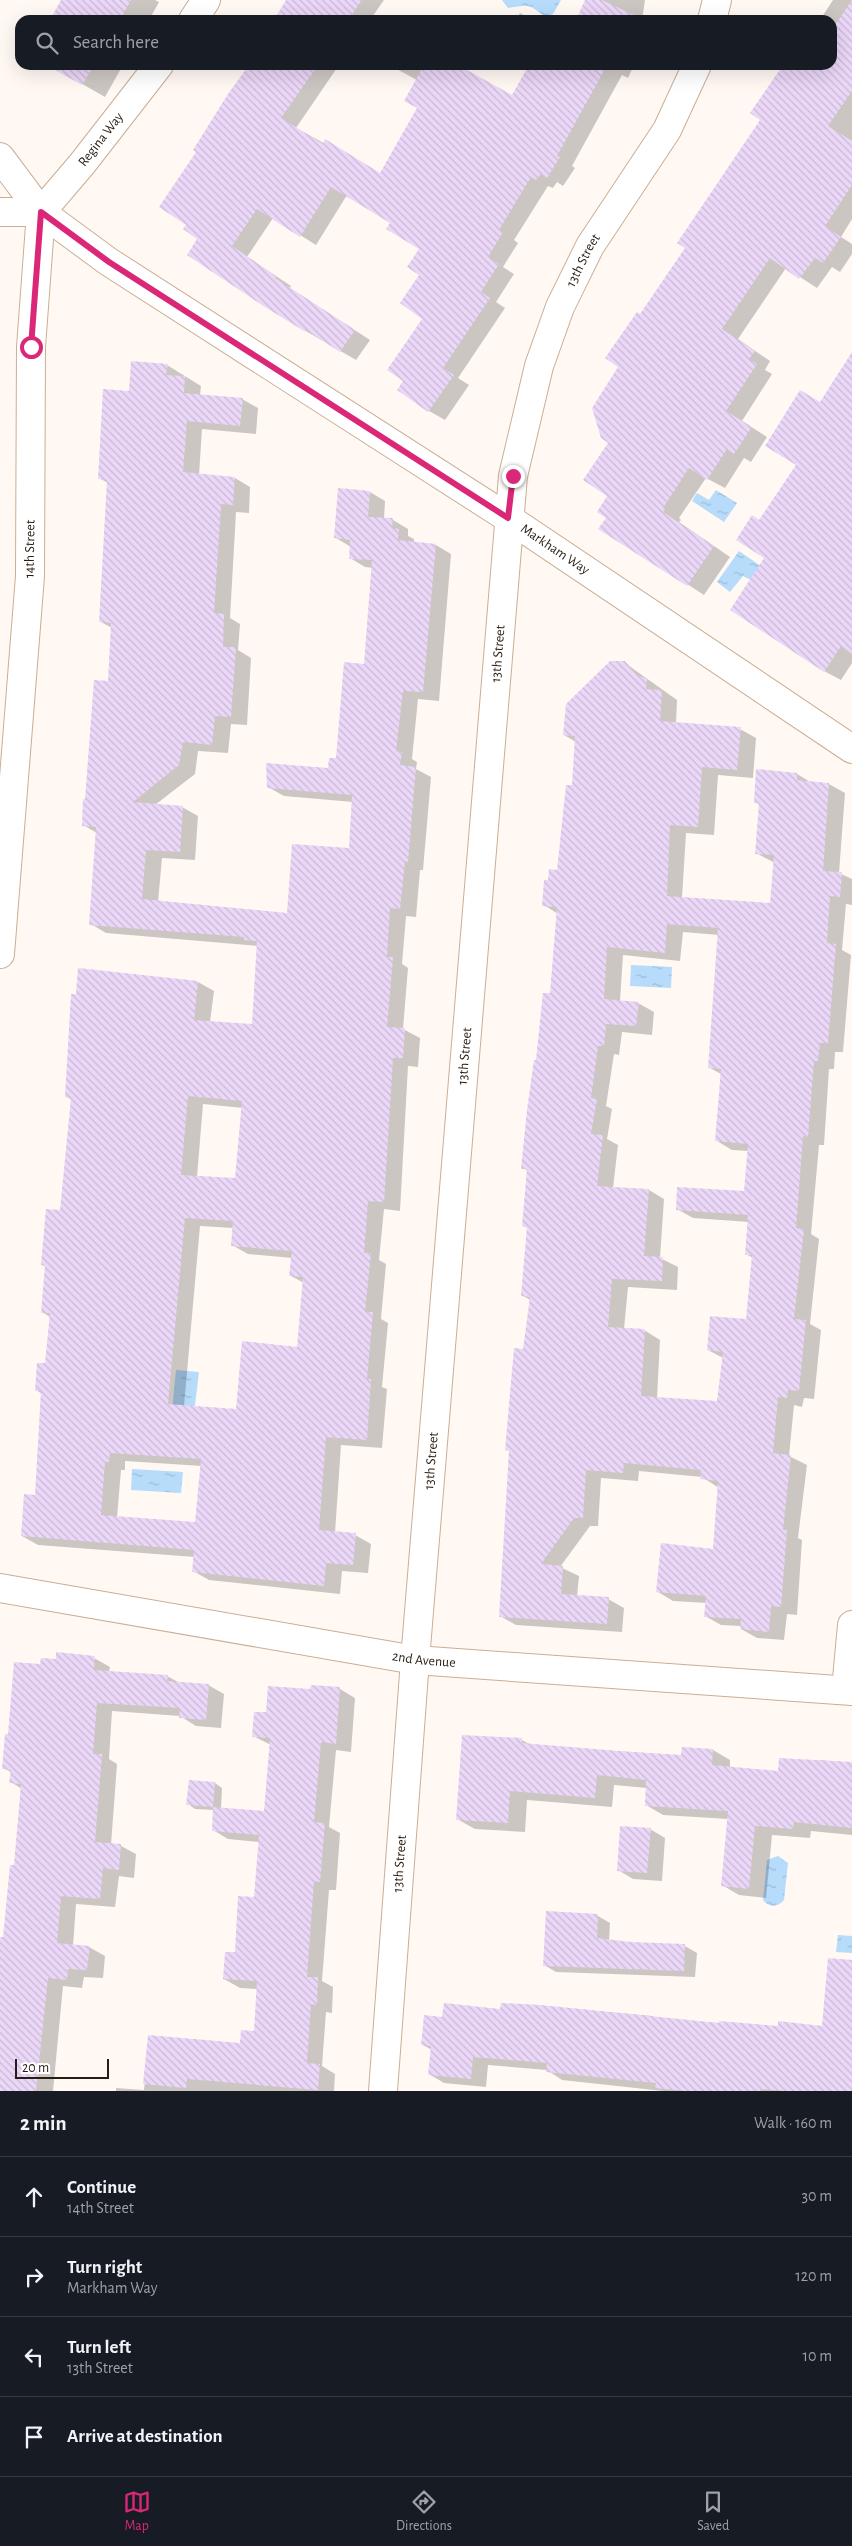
<!DOCTYPE html>
<html lang="en">
<head>
<meta charset="utf-8">
<style>
  :root { --surface:#171b24; --page:#20242c; --text:#f1f3f6; --muted:#9ea1a6; --line:#363941; --accent:#db2777 }
  body { margin:0; font-family:"Alegreya Sans",sans-serif; background:var(--page); color:var(--text) }
  .scale { position:absolute; left:15px; bottom:12px; width:94px; box-sizing:border-box; padding-left:5px; border:2px solid #281d13; border-top:0; font-size:14px; line-height:18px; white-space:nowrap; color:#281d13; -webkit-text-stroke:4px #fff; paint-order:stroke }
  .stop { position:absolute; width:15px; height:15px; margin:-11px; border:4px solid #db2777; border-radius:50%; background:#fff }
  .stop.end { background:#db2777; border-color:#fff; box-shadow:0 1px 5px #0008 }
  .list { margin:0; padding:0; list-style:none }
  h2 { display:flex; justify-content:space-between; align-items:center; height:65px; margin:0; padding:0 20px; font-size:21px }
  h2 small { font-size:16px; font-weight:400; color:var(--muted) }
  .list li { display:grid; grid-template-columns:32px 1fr auto; gap:15px; align-items:center; box-sizing:border-box; height:80px; padding:0 20px; border-top:1px solid var(--line) }
  .list b { display:block; font-size:19px; white-space:nowrap }
  .list p { margin:0; font-size:16px; white-space:nowrap; color:var(--muted) }
  .list em { font-size:16px; font-style:normal; color:var(--muted) }
  .icon { flex:none; width:28px; height:28px; fill:none; stroke:currentColor; stroke-width:2; stroke-linecap:round; stroke-linejoin:round }
  .map { position:relative; flex:none; width:852px; height:2091px; overflow:hidden }
  .search { position:absolute; background:var(--surface); box-shadow:0 5px 20px #0002; left:15px; right:15px; top:15px; height:55px; display:flex; align-items:center; gap:12px; box-sizing:border-box; padding:0 18px; border-radius:15px; color:var(--muted); font-size:19px }
  .sheet { height:385px; background:var(--surface) }
  nav { display:flex; justify-content:space-around; align-items:center; box-sizing:border-box; height:70px; border-top:1px solid var(--line); background:var(--surface); font-size:14px; color:var(--muted) }
  nav a { display:grid; justify-items:center; gap:2px }
  nav .on { color:var(--accent) }
  .map>svg:first-child { display:block }
</style>
</head>
<body>
<div class="map">
<svg width="852" height="2091" viewBox="0 0 852 2091">
  <defs>
    <pattern id="water-ripples" width="26" height="14" patternUnits="userSpaceOnUse" patternTransform="scale(1.25)"><rect width="26" height="14" fill="#b6dbfb"/><path d="M2 4q2-2 4 0t4 0M15 11q2-2 4 0t4 0" fill="none" stroke="#9cbcd6"/></pattern>
    <pattern id="building-back-hatch" width="6" height="6" patternUnits="userSpaceOnUse" patternTransform="scale(1.25)"><rect width="6" height="6" fill="#ebd7f8"/><path d="M-1 5l2 2M0 0l6 6M5-1l2 2" fill="none" stroke="#cab8d4"/></pattern>
  </defs>
  <rect width="100%" height="100%" fill="#fff8f3"/>
  <!-- water -->
  <g fill="url(#water-ripples)">
    <path d="M502,0H561L553,14L545,17C527,3 530,5 508,8Z"/>
    <path d="M716,490L737,503L724,522L692,501L697,493L709,500Z"/>
    <path d="M739,551L768,571L759,584L743,576L730,592L717,582Z"/>
    <path d="M631,965L672,967L671,988L630,986Z"/>
    <path d="M176,1370L199,1372L194,1413L172,1411Z"/>
    <path d="M132,1469L183,1472L181,1493L131,1490Z"/>
    <path d="M778,1856L788,1863L784,1900C778,1907 769,1908 763,1900L767,1860Z"/>
    <path d="M838,1935L852,1936V1953L836,1952Z"/>
  </g>
  <!-- shadow -->
  <g fill="#0003" fill-rule="evenodd">
    <path d="M63,0H155L159,2L149,20H51Z"/>
    <path d="M287,0H384L370,20H277Z"/>
    <path d="M586,0H645L642,20H577Z"/>
    <path d="M833,0H852V219L841,237L852,244V254L840,272L832,267L817,288L786,268L738,339L770,361L765,370L772,374L742,421L767,437L751,462L744,458L725,488L706,478L679,518L681,520L679,522L730,557L704,595L653,562L607,517L610,442L620,367L641,315L686,248L762,120L790,65H832V20H820Z"/>
    <path d="M520,13L533,20H516Z"/>
    <path d="M49,65H123L105,97Z"/>
    <path d="M279,65H339L296,128L381,174L419,108L417,80L389,65H455L513,97L531,65H634L628,78L622,75L572,166L575,168L563,186L557,182L553,188L548,186L514,240L518,243L503,267L514,274L496,302L505,308L458,378L469,385L445,420L429,411L405,380L424,318L421,249L392,222L347,195L316,245L273,218L247,257L291,286L290,288L370,340L356,360L304,330L199,239Z"/>
    <path d="M852,353V663L841,680L824,671L766,557L760,521L798,465L820,403Z"/>
    <path d="M167,365L201,386L200,395L242,399L258,408L256,434L202,429L199,475L235,478L250,487L249,513L236,512L230,618L240,624L238,650L251,658L247,725L231,724L228,753L198,751L195,774L155,805L182,807L198,816L195,860L162,858L158,902L288,914L350,849L353,802L284,796L268,787L329,769L337,760L365,665L373,568L365,567L350,558L351,547L336,538L370,492L385,501L384,519L393,520L408,529V536L414,539V543L436,545L451,554L439,701L418,699L412,759L417,762L416,769L431,777L423,870H420L416,917L406,916L402,964L408,968L403,1029L420,1038L418,1067L408,1066L400,1211L384,1209L379,1260L386,1264L381,1319L388,1323L382,1387L387,1389L382,1448L341,1445L335,1533L355,1535L371,1544L368,1573L342,1571L340,1594L209,1580L193,1571L195,1557L38,1545L22,1536L36,1496L42,1394L36,1390L47,1365L50,1317L42,1312L47,1267L42,1265L61,1212L72,1100L67,1097L198,982L214,991L210,1022L253,1025L258,946L106,933L91,924L97,833L83,825L109,682L112,628L101,622L108,483L99,478L130,392ZM203,1104L243,1108L236,1179L197,1177ZM200,1226L233,1228L232,1245L248,1254L292,1258L291,1276L304,1283L298,1348L237,1410L184,1406ZM125,1461L202,1466L196,1523L117,1517L121,1470H125Z"/>
    <path d="M625,663L677,700L676,724L740,729L756,738L753,778L718,775L714,835L686,833L682,898L771,904L775,863L756,853L760,805L755,802L797,774L812,783L829,784L845,793L839,873L852,879V905L846,904L842,950L851,955L843,1052H835L834,1069H829L824,1145H819L811,1234L819,1239L810,1324L821,1330L814,1399L804,1398L802,1407L794,1405L789,1456L807,1465L798,1538L802,1540L797,1615L787,1614L784,1640L757,1638L741,1629V1626L721,1625L705,1616L707,1603L673,1601L658,1592L714,1550L719,1488L702,1477L639,1471L638,1481L601,1478L598,1526H590L560,1567L579,1576L577,1596L608,1599L624,1608L622,1632L516,1625L500,1616L530,1300L522,1295L528,1228L523,1226L528,1171L523,1168L538,1061L551,995L558,914L544,905L549,881L558,871L573,786L576,742L564,735ZM683,932L719,935L710,1068L721,1074L717,1141L732,1150L749,1151L745,1192L677,1209L693,1218L749,1222L746,1254L753,1258L747,1321L708,1350L723,1358L719,1402L657,1398L660,1340L644,1330L624,1329L628,1287L677,1290L678,1267L660,1258L664,1199L649,1190L613,1188L618,1145L607,1139L612,1109L606,1106L614,1054L619,1055L622,1032L652,1035L654,1012L638,1003L620,1001L623,955L680,961Z"/>
    <path d="M94,1658L110,1667L109,1672L167,1676L180,1683L208,1685L224,1694L221,1728L196,1726L180,1716L112,1711L109,1759L117,1764L111,1845L121,1846L136,1854L134,1878L119,1876L115,1907L76,1904L73,1946L89,1947L105,1956L103,1978L84,1977L82,1988L63,1986L53,2091H0V1938L4,1939L15,1866L22,1789L11,1782L12,1773L4,1768L10,1735L41,1666L57,1660Z"/>
    <path d="M312,1686L340,1689L355,1698L351,1752L336,1750L329,1827L340,1833L336,1890H329L322,1981L333,1987L332,2013L326,2012L322,2066L335,2074L334,2091H116V2088L144,2090L149,2036L241,2045L255,2032L257,1989L240,1988L224,1979L256,1898L260,1842L228,1839L213,1830L214,1810L195,1809L188,1804L190,1781L215,1783L222,1788L221,1809L265,1812L271,1745L253,1736L267,1714L312,1691Z"/>
    <path d="M522,1740L531,1745L682,1756L683,1748L713,1750L730,1760V1768L779,1772L818,1762V1760L852,1763V1835L811,1831L810,1838L772,1835L766,1898L739,1895L722,1885L728,1819L663,1815L646,1805L647,1788L614,1785L612,1807L527,1800L525,1832L475,1829L457,1819Z"/>
    <path d="M650,1829L665,1838L662,1881L633,1879L618,1870Z"/>
    <path d="M598,1916L610,1923L609,1941L685,1946L697,1953L695,1977L556,1972L544,1965Z"/>
    <path d="M852,1961V2091H663L562,2080L547,2070L488,2065L486,2087L444,2083L429,2074L432,2050L423,2045L443,2018L541,2006L652,2016L657,2019L779,2027L824,2028Z"/>
  </g>
  <!-- building -->
  <g fill="url(#building-back-hatch)" fill-rule="evenodd">
    <path d="M61,0H131L120,20H50Z"/>
    <path d="M286,0H362L348,20H274Z"/>
    <path d="M585,0H602L636,16L635,20H576Z"/>
    <path d="M852,0V91L828,126L852,141V185L825,226L841,237L823,263L815,258L799,279L770,258L722,329L755,351L749,359L757,364L726,411L752,427L734,454L727,449L707,480L689,468L663,508L665,509L663,512L714,546L687,586L598,529L606,518L597,512L607,496L583,480L608,443L601,438L592,408L618,367L605,358L637,312L640,314L685,248L677,243L760,120L750,113L783,65L787,68L788,65H832V26L834,27Z"/>
    <path d="M46,65H94L82,85Z"/>
    <path d="M249,65H318L281,118L323,144L325,139L380,173L417,108L404,101L424,65H458L512,95L529,65H614L612,70L606,67L557,156L560,157L547,178L541,174L536,180L531,177L499,230L503,232L488,257L499,264L481,292L490,298L443,368L454,375L428,412L397,390L403,381L387,370L422,319L400,303L419,275L407,267L419,249L386,229L390,223L331,187L300,237L257,209L232,246L276,276L275,278L355,330L340,352L305,329L304,331L265,307L187,255L197,239L183,229L186,225L159,207L196,152L193,150L228,94Z"/>
    <path d="M852,352V654L841,646L824,672L730,610L764,558L736,540L752,515L759,520L796,465L765,446L800,390L820,402Z"/>
    <path d="M131,361L168,364L166,375L185,376L184,393L243,398L240,426L187,421L183,472L235,477L233,505L221,504L214,613L224,614L223,647H236L231,717L215,716L212,745L183,742L179,765L133,802L183,806L180,852L146,850L142,899L287,913L292,844L349,848L352,795L267,788L266,763L328,768L329,758H336L344,662L364,664L372,560L349,559L350,540L334,538L338,488L370,491L368,517L393,518L392,528L399,529L398,540L436,544L423,692L403,691L396,751L402,752L400,765L416,767L408,862L405,861L400,909L390,908L387,957H393L387,1027L405,1028L403,1058H393L384,1202L368,1201L364,1253H371L365,1312H373L367,1379H371L367,1440L326,1437L319,1530L356,1533L353,1565L326,1563L324,1586L192,1572L194,1550L21,1536L24,1494L35,1495L41,1391H35L37,1363H45L50,1313H41L45,1266L41,1265L46,1209L60,1210L71,1098L65,1097L71,994H76L78,968L198,981L194,1020L252,1024L257,941L244,940V937L89,925L96,827L82,826L83,799H85L94,680L108,681L111,623L99,622L107,480L98,479L103,389L129,391ZM188,1096L242,1101L235,1178L181,1175ZM185,1218L233,1221L231,1246L292,1251L289,1276L303,1277L297,1347L242,1341L236,1409L168,1404ZM110,1453L201,1459L195,1522L101,1515L105,1462H109Z"/>
    <path d="M610,661H625L637,675L647,679L646,689L662,690L660,721L741,727L737,770L702,767L698,827L670,825L667,896L770,903L774,855L755,854L759,803H754L756,769L797,773V780L829,783L823,871L842,872L840,897L830,896L827,943L836,944L828,1043H820L818,1061H814L808,1137L803,1136L796,1228L804,1229L794,1319L806,1320L799,1391L788,1390L787,1398L778,1397L773,1453L791,1455L783,1530H787L781,1607L771,1606L769,1632L740,1629L741,1619L704,1617L706,1596L656,1592L661,1543L713,1549L718,1481L700,1479L701,1470L624,1463L623,1473L586,1470L583,1518H574L541,1564L563,1566L561,1594L609,1597L607,1624L499,1617L509,1451L505,1450L514,1348L523,1349L530,1297L521,1296L527,1227L522,1226L527,1169H521L527,1110L534,1060H536L543,993H550L557,907L542,906L544,880H548L549,869L557,870L566,785H572L575,736L563,735L566,704ZM667,924L718,928L708,1068L721,1069L715,1141L748,1144L744,1191L677,1187L676,1210L748,1215L745,1255H752L746,1319L710,1316L707,1350L723,1352L717,1401L641,1396L645,1329L608,1327L612,1279L662,1281L663,1257L644,1256L649,1189L597,1186L603,1135L591,1134L597,1099L591,1098L598,1046H604L606,1024L636,1026L639,1002L604,999L607,947L665,953Z"/>
    <path d="M56,1652L95,1656L94,1670L168,1675L167,1681L209,1684L206,1720L179,1718L180,1708L97,1703L93,1754H102L95,1842L121,1844L119,1870L103,1868L100,1899L61,1896L57,1943L90,1946L87,1970L68,1969L67,1980L48,1978L36,2091H0V1937H3L10,1865H14L21,1784L9,1783L11,1770L2,1769L5,1734H8L14,1662L40,1664L41,1658L56,1659Z"/>
    <path d="M311,1685L340,1687L336,1744L321,1742L314,1822L325,1823L320,1882L314,1881L307,1977H318L317,2005L311,2004L307,2063L320,2064L318,2090L187,2079L186,2088L143,2084L148,2035L240,2043L241,2030L254,2031L257,1981L223,1979L225,1952H235L238,1896L254,1897L259,1835L212,1831L213,1807L264,1811L270,1738L252,1737L254,1712H266L268,1686L310,1689Z"/>
    <path d="M462,1735L522,1738V1743L619,1751L681,1755L682,1747L713,1749L712,1765L778,1771L779,1758L852,1762V1828L794,1822L793,1829L755,1826L749,1889L721,1886L728,1811L645,1806L646,1780L597,1775L595,1798L510,1791L508,1823L456,1820Z"/>
    <path d="M189,1780L215,1782L213,1807L186,1805Z"/>
    <path d="M620,1826L651,1828L647,1873L617,1871Z"/>
    <path d="M546,1911L598,1914L597,1938L631,1942L685,1944L684,1971L543,1966Z"/>
    <path d="M828,1958L852,1960V2091H785L761,2089L760,2091H686L655,2088L656,2083L546,2072L547,2063L473,2057L471,2079L428,2075L431,2046L421,2045L424,2015L442,2017L444,2003L500,2009L501,2003L541,2005L719,2023V2021L778,2026V2021L822,2026Z"/>
  </g>
  <g fill="none" stroke-linecap="round" stroke-linejoin="round">
    <!-- minor casing -->
    <g stroke="#cbae94" stroke-width="30">
      <g id="minor">
        <path d="M193,20L206,0"/>
        <path d="M712,20L717,0"/>
        <path d="M0,157L41,212L31,347L30,576L0,954"/>
        <path id="s1" d="M0,212H41L109,262L508,518L852,749"/>
        <path id="s2" d="M41,212L82,164L159,65"/>
        <path id="s3" d="M0,1588L415,1660L852,1691"/>
        <path d="M846,1690L852,1625"/>
        <path id="s4" d="M383,2091L415,1660L513,476L539,366L560,307L590,246L667,130L697,65"/>
      </g>
    </g>
    <!-- minor -->
    <use href="#minor" stroke="#fff" stroke-width="28"/>
  </g>
  <g fill="none" stroke-linecap="round" stroke-linejoin="round">
    <!-- route -->
    <path stroke="#db2777" stroke-width="6" d="M31,347L41,212L109,262L508,518L513,476"/>
  </g>
  <g text-anchor="middle" dominant-baseline="central" stroke-width="4" stroke-linejoin="round" paint-order="stroke">
    <!-- street labels -->
    <g font-size="14" fill="#281d13" stroke="#fff">
      <text stroke="none"><textPath href="#s2" startOffset="94">Regina Way</textPath></text>
      <text stroke="none"><textPath href="#s4" startOffset="1848">13th Street</textPath></text>
      <text transform="translate(30 549) rotate(-89)">14th Street</text>
      <text stroke="none"><textPath href="#s1" startOffset="656">Markham Way</textPath></text>
      <text stroke="none"><textPath href="#s4" startOffset="1442">13th Street</textPath></text>
      <text stroke="none"><textPath href="#s4" startOffset="1038">13th Street</textPath></text>
      <text stroke="none"><textPath href="#s4" startOffset="632">13th Street</textPath></text>
      <text stroke="none"><textPath href="#s3" startOffset="430">2nd Avenue</textPath></text>
      <text stroke="none"><textPath href="#s4" startOffset="228">13th Street</textPath></text>
    </g>
  </g>
</svg>
<div class="scale">20 m</div>
<div class="stop" style="left:31px;top:347px"></div>
<div class="stop end" style="left:513px;top:476px"></div>
<div class="search"><svg class="icon" aria-label="search" viewBox="0 0 24 24"><circle cx="10" cy="10" r="6"/><path d="M15 15l6 6"/></svg>Search here</div>
</div>
<section class="sheet">
<h2>2 min<small>Walk · 160 m</small></h2>
<ul class="list">
<li><svg class="icon" aria-label="ahead" viewBox="0 0 24 24"><path d="M12 20V5M6 11l6-6 6 6"/></svg><div><b>Continue</b><p>14th Street</p></div><em>30 m</em></li>
<li><svg class="icon" aria-label="right" viewBox="0 0 24 24"><path d="M7 20v-9h11M14 6l5 5-5 5"/></svg><div><b>Turn right</b><p>Markham Way</p></div><em>120 m</em></li>
<li><svg class="icon" aria-label="left" viewBox="0 0 24 24"><path d="M17 20v-9H6M10 6l-5 5 5 5"/></svg><div><b>Turn left</b><p>13th Street</p></div><em>10 m</em></li>
<li><svg class="icon" aria-label="arrive" viewBox="0 0 24 24"><path d="M6 21V4h12l-3 4 3 4H6"/></svg><div><b>Arrive at destination</b></div></li>
</ul>
</section>
<nav>
<a class="on"><svg class="icon" aria-label="map" viewBox="0 0 24 24"><path d="M3 6l6-2 6 2 6-2v14l-6 2-6-2-6 2zM9 4v14M15 6v14"/></svg>Map</a>
<a><svg class="icon" aria-label="directions" viewBox="0 0 24 24"><path d="M12 3l9 9-9 9-9-9zM9 14v-3h6M13 9l2 2-2 2"/></svg>Directions</a>
<a><svg class="icon" aria-label="saved" viewBox="0 0 24 24"><path d="M7 4h10v16l-5-4-5 4z"/></svg>Saved</a>
</nav>
</body>
</html>
